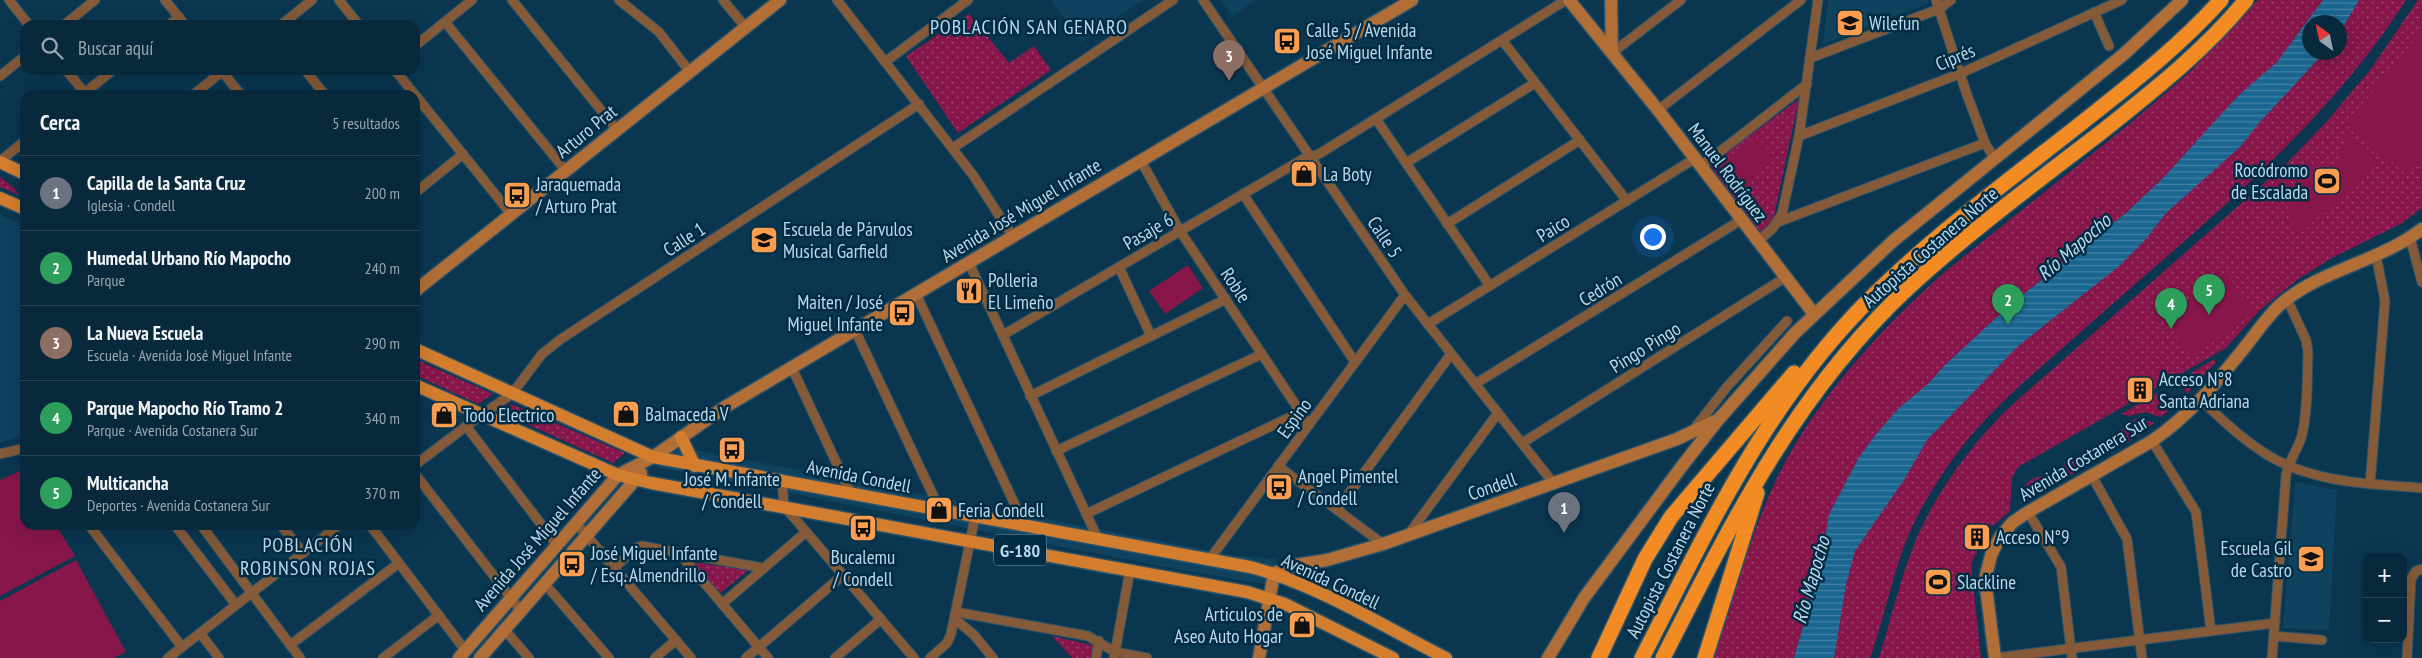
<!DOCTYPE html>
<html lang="es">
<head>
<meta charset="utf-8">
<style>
  :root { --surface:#08283b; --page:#113042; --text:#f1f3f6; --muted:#98a6af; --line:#294455; --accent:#95b2f1 }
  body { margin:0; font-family:"PT Sans Narrow",sans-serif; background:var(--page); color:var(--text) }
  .controls { position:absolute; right:15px; bottom:15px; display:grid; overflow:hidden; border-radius:10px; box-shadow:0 5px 20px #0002 }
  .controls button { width:45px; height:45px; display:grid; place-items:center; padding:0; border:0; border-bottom:1px solid var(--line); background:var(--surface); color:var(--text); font:25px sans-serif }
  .compass { position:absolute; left:2302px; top:15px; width:45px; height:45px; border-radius:50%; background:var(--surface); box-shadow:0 5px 20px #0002; rotate:327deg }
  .you { position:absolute; left:1652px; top:236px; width:18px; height:18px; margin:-12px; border:4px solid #fff; border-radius:50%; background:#1a73e8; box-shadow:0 0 0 8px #1a73e833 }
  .badge { display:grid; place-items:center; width:32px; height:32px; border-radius:50%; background:var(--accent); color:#fff; font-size:16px; font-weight:700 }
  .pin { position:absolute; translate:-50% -41px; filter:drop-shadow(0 1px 2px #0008) }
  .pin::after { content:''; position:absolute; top:26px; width:18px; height:15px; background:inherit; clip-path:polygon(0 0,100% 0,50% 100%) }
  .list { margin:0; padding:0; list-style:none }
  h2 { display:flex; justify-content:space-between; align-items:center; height:65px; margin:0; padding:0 20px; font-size:21px }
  h2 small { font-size:16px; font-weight:400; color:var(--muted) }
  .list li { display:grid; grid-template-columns:32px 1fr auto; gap:15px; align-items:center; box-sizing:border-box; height:75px; padding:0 20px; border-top:1px solid var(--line) }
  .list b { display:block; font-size:19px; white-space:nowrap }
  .list p { margin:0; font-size:16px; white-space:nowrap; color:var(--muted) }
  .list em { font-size:16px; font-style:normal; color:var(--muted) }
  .icon { flex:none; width:28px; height:28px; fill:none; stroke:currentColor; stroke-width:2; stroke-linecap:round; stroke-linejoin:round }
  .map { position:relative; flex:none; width:2422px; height:658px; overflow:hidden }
  .search { position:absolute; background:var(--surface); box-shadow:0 5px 20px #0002; left:20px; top:20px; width:400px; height:55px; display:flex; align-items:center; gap:12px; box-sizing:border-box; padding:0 18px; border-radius:15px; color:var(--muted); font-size:19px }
  .panel { position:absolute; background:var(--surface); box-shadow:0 5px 20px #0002; left:20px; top:90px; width:400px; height:440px; border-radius:15px }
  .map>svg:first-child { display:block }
</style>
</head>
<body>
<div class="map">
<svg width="2422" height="658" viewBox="0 0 2422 658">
  <defs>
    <pattern id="grass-dots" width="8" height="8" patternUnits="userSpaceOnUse" patternTransform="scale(1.25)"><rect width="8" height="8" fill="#87164b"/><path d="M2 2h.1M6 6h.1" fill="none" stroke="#9b426e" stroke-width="1.8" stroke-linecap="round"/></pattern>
    <pattern id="water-rules" width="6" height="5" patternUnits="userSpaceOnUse" patternTransform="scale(1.25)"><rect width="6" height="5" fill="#1a6690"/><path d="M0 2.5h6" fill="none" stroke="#4482a5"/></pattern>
  </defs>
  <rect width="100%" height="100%" fill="#0a364f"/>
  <!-- built -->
  <g fill="#0f425f">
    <path d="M1051,0H1143L1081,42Z"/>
    <path d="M1220,0H1255L1233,16Z"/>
    <path d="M1828,0H1928L1929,3L1823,44Z"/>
    <path d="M0,215L25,226V435L0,443Z"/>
    <path d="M680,447L1237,556L1277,559L1269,585L1181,570L656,467Z"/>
    <path d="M2295,482L2337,490L2329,630L2283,628Z"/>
  </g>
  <!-- grass -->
  <g fill="url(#grass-dots)" fill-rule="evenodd">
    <path d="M2258,0H2406C2323,131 2196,229 2082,331C2039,370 1993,405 1958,452C1934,484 1912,520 1900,558C1889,591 1882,625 1870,658H1714C1734,599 1749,538 1775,482C1812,403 1882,327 1947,270L2133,121L2190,72ZM2310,22H2340V52H2310Z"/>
    <path d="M2418,0H2422V208L2402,223L2330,259L2297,280L2260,310L2226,348L2018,467L2012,478L2010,511L1993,526L1990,524L1971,564L1981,658H1879C1891,618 1901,576 1917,537C1939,488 1974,440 2013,404L2286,164L2328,120L2370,70Z"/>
    <path d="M969,14L1009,63L1034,46L1051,70L958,133L906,56Z"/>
    <path d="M1799,99L1773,221L1761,234L1710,165Z"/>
    <path d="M0,177L14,188L19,195L0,187Z"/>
    <path d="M415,359L493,394L478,404L415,375Z"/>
    <path d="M2214,359L2216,362L2187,394L2179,380Z"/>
    <path d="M2157,393L2168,412L2160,417L2145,412L2129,416L2121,414Z"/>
    <path d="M511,404L625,453L613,463L500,412Z"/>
    <path d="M2141,418L2154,423L2140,435L2021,504V496L2027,483L2032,479L2049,474L2111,438L2134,420Z"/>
    <path d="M691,562L749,570L719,594Z"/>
    <path d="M1052,636L1096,646L1094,658H1072Z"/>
  </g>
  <!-- garden -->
  <g fill="#87164b">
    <path d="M2422,31V155L2406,174L2346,125Z"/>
    <path d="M2348,135L2378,162L2303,231L2296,234L2285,199L2308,168L2333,177Z"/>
    <path d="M1759,137L1776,159L1737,188L1720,165Z"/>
    <path d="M1188,265L1203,288L1165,314L1149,291Z"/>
    <path d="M2227,274L2254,313L2191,357L2164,318Z"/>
    <path d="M22,470L25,474V525H56L75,556L0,596V480Z"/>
    <path d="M76,560L126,652L114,658H0V601Z"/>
  </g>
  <!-- water -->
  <path fill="url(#water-rules)" d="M2323,0H2359L2340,32V22H2310V52L2324,53L2259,123L2241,146L2166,213L2145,240L2118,267L2017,347L1927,440L1904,480L1855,551L1846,584L1834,658H1794L1821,564L1829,514L1858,459L1876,434L1899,408L1929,383L1944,366L2011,304L2126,213L2163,178L2238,96L2277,62Z"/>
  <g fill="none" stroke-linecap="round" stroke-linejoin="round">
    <!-- street casing -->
    <g stroke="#2a536b" stroke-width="11">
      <g id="street">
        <path d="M9,0L29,25"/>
        <path d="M165,0L185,25"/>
        <path d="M339,0L359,25"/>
        <path d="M512,0L617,130"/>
        <path d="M619,0L659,32L690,72"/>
        <path d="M723,0L746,28"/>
        <path d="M837,0L973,175L1013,237"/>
        <path d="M1203,0L1405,295L1554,484"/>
        <path d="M1936,0L1966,92L1985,143L1994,158"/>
        <path d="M2094,12L2109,46"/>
        <path d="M445,22L566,171"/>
        <path d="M64,25L95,0"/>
        <path d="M169,25L179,17"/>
        <path d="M281,25L312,0"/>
        <path d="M1502,40L1627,201"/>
        <path d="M415,46L472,0"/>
        <path d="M1612,53L1681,0"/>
        <path d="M1810,58L1939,9L1951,0"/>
        <path d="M885,62L968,0"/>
        <path d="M66,70L85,93"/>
        <path d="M221,70L241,95"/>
        <path d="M305,70L325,95"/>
        <path d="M395,70L511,214"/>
        <path d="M0,76L25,56"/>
        <path d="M82,95L113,70"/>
        <path d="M193,95L224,70"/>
        <path d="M1658,110L1801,0"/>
        <path d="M1376,119L1490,286"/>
        <path d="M1799,136L1959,74L2122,0"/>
        <path d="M953,148L1173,0"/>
        <path d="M0,161L25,141"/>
        <path d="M1141,161L1180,231L1309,425"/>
        <path d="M1406,163L1535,83"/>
        <path d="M1700,167L1807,84"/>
        <path d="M415,193L463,154"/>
        <path d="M1243,194L1355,362"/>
        <path d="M1778,222L1985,143"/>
        <path d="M1447,224L1580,140"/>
        <path d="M2410,238L2422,282"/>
        <path d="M1758,241L1773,228L1782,214L1799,136L1818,0"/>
        <path d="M969,263L1098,539"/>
        <path d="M1119,267L1151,336"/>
        <path d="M916,294L1025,526"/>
        <path d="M1428,324L1694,159"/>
        <path d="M855,330L940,510"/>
        <path d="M1003,335L1303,159L1319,154L1566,0"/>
        <path d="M792,368L851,494"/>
        <path d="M1475,384L1741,220"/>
        <path d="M1030,396L1226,299"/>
        <path d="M2201,400C2221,419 2242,439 2266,454C2312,483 2369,484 2422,488"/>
        <path d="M466,426L557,545"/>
        <path d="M1694,429L1726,388L1787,321"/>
        <path d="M2152,441L2196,512L2211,631"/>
        <path d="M1522,443L1786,277"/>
        <path d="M1056,451L1262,354"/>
        <path d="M0,454L25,448"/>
        <path d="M415,465L481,415L512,394L542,354L561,339L919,104"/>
        <path d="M1278,466L1383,544"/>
        <path d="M415,474L521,611"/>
        <path d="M2092,476L2127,539L2142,658"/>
        <path d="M782,481L784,506L914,658"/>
        <path d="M2370,484L2385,301L2376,255"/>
        <path d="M1337,510L1451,354"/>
        <path d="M2028,512L2061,567L2072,658"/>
        <path d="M1086,514L1301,412"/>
        <path d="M576,523L691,658"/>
        <path d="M89,525L182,647"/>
        <path d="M175,525L236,605"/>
        <path d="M201,525L300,658"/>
        <path d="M281,525L303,553"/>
        <path d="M370,525L465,650"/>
        <path d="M1408,535L1498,413"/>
        <path d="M679,553L768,658"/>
        <path d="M1209,560L1405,295"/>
        <path d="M614,568L636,548L642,546L764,568"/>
        <path d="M545,584L609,658"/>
        <path d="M722,604L806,532"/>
        <path d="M956,612L1088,636L1115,652L1147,658"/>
        <path d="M955,619L974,635L993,658"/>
        <path d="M505,630L529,658"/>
        <path d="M200,633L219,658"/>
        <path d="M2274,636L2322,640"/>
        <path d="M290,645L399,563"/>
        <path d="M168,658L339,525"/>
        <path d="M383,658L439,615"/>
        <path d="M655,658L676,640"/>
        <path d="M746,658L843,575"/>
        <path d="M835,658L881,619"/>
        <path d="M930,658L947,643L951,634L975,517"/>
        <path d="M1096,658L1099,641"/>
        <path d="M1114,658L1130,570"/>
        <path d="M1995,658L2275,623"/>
        <path d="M2272,658L2286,476C2288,461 2298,450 2302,435C2308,409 2307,379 2308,352L2306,340L2287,299"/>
        <path d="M2407,658L2411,579L2416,571L2422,569"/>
      </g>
    </g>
    <!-- secondary casing -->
    <g stroke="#2a536b" stroke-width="15">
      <g id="secondary">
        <path d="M1569,0L1658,110L1814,314"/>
        <path d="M1611,0L1612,53"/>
        <path d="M415,291L780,0"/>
        <path d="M459,658L618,475L653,457L725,407L1412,0"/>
        <path d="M480,658L641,473"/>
        <path d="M1259,658L1274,573L1296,565L1327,560L1383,544L1677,439L1715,421"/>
        <path d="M1548,658L1584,598L1682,466L1718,420L1795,333L1893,241L2124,54L2182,0"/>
        <path d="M1995,658L1985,580L1991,555L2000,537L2013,522L2028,512L2152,441C2190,415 2217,382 2245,347C2257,332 2268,315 2282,303C2323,269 2379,262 2422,229"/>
      </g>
    </g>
    <!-- primary casing -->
    <g stroke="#2a536b" stroke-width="15">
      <g id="primary">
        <path d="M0,162L25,174"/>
        <path d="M0,198L25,209"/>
        <path d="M415,349L653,457L1250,567C1317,584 1384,627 1446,658"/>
        <path d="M415,385L618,475L651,483L1247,592L1285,604L1393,658"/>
        <path d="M681,437L695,466"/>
      </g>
    </g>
    <!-- highway casing -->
    <g stroke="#2a536b" stroke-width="18">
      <g id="highway">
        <path d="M1599,658L1645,559L1671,517L1794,373"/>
        <path d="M1642,658C1708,529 1769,397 1874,295C1943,227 2023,170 2098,110C2141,76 2184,41 2221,0"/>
        <path d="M1663,658C1732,522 1795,393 1909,287C1970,231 2038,181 2104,130C2154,90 2205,50 2246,0"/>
        <path d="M1705,658L1757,493"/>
      </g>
    </g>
    <!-- street -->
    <use href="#street" stroke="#845a38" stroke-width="9"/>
    <!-- secondary -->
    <use href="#secondary" stroke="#b16e36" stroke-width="12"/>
    <!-- primary -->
    <use href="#primary" stroke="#d37d2f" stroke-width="12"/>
    <!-- highway -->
    <use href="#highway" stroke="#f28b24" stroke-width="15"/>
  </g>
  <!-- icons -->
  <defs>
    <g id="school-square" transform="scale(1.4375)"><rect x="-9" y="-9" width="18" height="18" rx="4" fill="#fb9e50" stroke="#002c44"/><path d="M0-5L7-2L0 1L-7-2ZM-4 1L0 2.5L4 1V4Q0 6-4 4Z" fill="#111"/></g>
    <g id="bus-square" transform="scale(1.4375)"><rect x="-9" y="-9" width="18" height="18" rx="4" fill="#fb9e50" stroke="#002c44"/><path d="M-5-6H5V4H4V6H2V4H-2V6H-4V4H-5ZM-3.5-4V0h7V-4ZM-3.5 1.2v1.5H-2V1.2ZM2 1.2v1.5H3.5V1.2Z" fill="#111"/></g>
    <g id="shop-square" transform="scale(1.4375)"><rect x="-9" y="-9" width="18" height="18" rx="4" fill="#fb9e50" stroke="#002c44"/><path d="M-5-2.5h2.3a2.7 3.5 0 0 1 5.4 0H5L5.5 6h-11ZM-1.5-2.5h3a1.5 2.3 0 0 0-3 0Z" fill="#111"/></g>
    <g id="stadium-square" transform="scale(1.4375)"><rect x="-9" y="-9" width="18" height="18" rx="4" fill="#fb9e50" stroke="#002c44"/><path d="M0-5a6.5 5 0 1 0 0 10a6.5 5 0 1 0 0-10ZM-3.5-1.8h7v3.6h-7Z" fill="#111"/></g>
    <g id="restaurant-square" transform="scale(1.4375)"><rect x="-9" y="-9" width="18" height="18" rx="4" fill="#fb9e50" stroke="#002c44"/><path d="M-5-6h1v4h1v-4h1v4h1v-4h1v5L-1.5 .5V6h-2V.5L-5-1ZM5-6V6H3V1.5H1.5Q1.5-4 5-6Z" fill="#111"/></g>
    <g id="building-square" transform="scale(1.4375)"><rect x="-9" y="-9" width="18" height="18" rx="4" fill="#fb9e50" stroke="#002c44"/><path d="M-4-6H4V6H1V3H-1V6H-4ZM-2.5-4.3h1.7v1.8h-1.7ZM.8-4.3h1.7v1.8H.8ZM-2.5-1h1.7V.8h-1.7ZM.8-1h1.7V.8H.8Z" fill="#111"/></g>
  </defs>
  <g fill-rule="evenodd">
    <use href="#school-square" x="1850" y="23"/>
    <use href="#bus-square" x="1287" y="41"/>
    <use href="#shop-square" x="1304" y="174"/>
    <use href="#stadium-square" x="2327" y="181"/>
    <use href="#bus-square" x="517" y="195"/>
    <use href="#school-square" x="764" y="240"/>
    <use href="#restaurant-square" x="969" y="291"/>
    <use href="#bus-square" x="902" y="313"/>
    <use href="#building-square" x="2140" y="390"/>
    <use href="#shop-square" x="626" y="414"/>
    <use href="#shop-square" x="444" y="415"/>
    <use href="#bus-square" x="732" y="450"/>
    <use href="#bus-square" x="1279" y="487"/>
    <use href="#shop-square" x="939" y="510"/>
    <use href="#bus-square" x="863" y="528"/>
    <use href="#building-square" x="1977" y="537"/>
    <use href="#school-square" x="2311" y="559"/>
    <use href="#bus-square" x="572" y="564"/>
    <use href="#stadium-square" x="1938" y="582"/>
    <use href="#shop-square" x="1302" y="625"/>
  </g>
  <g text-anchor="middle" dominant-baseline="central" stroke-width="5" stroke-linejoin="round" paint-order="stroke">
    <!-- shield labels -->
    <rect fill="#002c44" stroke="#84a4b9" stroke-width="1" x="994" y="534.5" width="52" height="31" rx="4"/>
    <g font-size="18" font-weight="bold" fill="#bdd8eb">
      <text x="1020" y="550">G-180</text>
    </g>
    <!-- poi labels -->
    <g font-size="19" fill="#bdd8eb" stroke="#002c44" text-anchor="start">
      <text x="1869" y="23">Wilefun</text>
      <text x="1306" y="30">Calle 5 / Avenida<tspan x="1306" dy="22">José Miguel Infante</tspan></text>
      <text x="2308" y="170" text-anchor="end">Rocódromo<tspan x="2308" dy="22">de Escalada</tspan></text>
      <text x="1323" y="174">La Boty</text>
      <text x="536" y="184">Jaraquemada<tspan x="536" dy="22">/ Arturo Prat</tspan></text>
      <text x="783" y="229">Escuela de Párvulos<tspan x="783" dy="22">Musical Garfield</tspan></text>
      <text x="988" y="280">Polleria<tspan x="988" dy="22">El Limeño</tspan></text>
      <text x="883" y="302" text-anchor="end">Maiten / José<tspan x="883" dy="22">Miguel Infante</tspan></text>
      <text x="2159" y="379">Acceso N°8<tspan x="2159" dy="22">Santa Adriana</tspan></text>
      <text x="645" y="414">Balmaceda V</text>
      <text x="463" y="415">Todo Electrico</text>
      <text x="1298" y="476">Angel Pimentel<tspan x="1298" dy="22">/ Condell</tspan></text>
      <text x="732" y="479" text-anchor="middle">José M. Infante<tspan x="732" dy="22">/ Condell</tspan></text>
      <text x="958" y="510">Feria Condell</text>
      <text x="1996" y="537">Acceso N°9</text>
      <text x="2292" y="548" text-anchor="end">Escuela Gil<tspan x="2292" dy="22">de Castro</tspan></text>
      <text x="591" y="553">José Miguel Infante<tspan x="591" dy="22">/ Esq. Almendrillo</tspan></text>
      <text x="863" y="557" text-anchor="middle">Bucalemu<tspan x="863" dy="22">/ Condell</tspan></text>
      <text x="1957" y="582">Slackline</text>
      <text x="1283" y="614" text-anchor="end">Articulos de<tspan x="1283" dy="22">Aseo Auto Hogar</tspan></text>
    </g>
    <!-- street labels -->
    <g font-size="19" fill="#bdd8eb" stroke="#002c44">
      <text transform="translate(1955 57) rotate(-23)">Ciprés</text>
      <text transform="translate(586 131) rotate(-39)">Arturo Prat</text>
      <text transform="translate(1728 172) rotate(53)">Manuel Rodríguez</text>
      <text transform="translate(1021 210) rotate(-31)">Avenida José Miguel Infante</text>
      <text transform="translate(1553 228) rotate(-32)">Paico</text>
      <text transform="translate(1148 231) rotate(-30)">Pasaje 6</text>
      <text transform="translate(1385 237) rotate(56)">Calle 5</text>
      <text transform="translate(684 239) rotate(-33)">Calle 1</text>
      <text transform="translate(1930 247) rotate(-41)">Autopista Costanera Norte</text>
      <text transform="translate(1236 285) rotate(56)">Roble</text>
      <text transform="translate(1600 289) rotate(-32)">Cedrón</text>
      <text transform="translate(1645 347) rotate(-32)">Pingo Pingo</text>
      <text transform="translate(1294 418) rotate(-54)">Espino</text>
      <text transform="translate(2083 458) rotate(-31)">Avenida Costanera Sur</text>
      <text transform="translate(859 476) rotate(11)">Avenida Condell</text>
      <text transform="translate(1492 486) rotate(-19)">Condell</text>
      <text transform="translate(537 539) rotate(-49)">Avenida José Miguel Infante</text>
      <text transform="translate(1670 560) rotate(-63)">Autopista Costanera Norte</text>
      <text transform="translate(1331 581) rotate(25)">Avenida Condell</text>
    </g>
    <!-- neighbourhood labels -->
    <g font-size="20" letter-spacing="1" fill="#bdd8eb" stroke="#002c44">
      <text x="1029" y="27">POBLACIÓN SAN GENARO</text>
      <text x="308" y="545">POBLACIÓN<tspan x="308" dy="23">ROBINSON ROJAS</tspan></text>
    </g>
    <!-- water labels -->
    <g font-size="20" font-style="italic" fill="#bfd9ec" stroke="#002c44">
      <text transform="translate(2074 247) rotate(-41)">Río Mapocho</text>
      <text transform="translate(1811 580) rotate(-74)">Río Mapocho</text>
    </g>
  </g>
</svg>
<div class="controls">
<button>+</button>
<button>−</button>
</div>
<svg class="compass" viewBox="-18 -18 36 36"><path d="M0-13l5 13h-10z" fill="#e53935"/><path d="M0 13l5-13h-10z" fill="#98a6af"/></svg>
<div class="you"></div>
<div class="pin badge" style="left:1564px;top:533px;background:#6b7280">1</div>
<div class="pin badge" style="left:2008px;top:325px;background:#2e9e5b">2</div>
<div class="pin badge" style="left:1229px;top:81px;background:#8d6e63">3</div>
<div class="pin badge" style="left:2171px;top:329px;background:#2e9e5b">4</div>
<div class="pin badge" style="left:2209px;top:315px;background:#2e9e5b">5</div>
<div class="search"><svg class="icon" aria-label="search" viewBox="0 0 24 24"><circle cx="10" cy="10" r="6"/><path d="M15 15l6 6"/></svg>Buscar aquí</div>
<section class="panel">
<h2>Cerca<small>5 resultados</small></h2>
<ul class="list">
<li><span class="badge" style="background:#6b7280">1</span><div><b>Capilla de la Santa Cruz</b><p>Iglesia · Condell</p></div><em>200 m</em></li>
<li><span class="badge" style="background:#2e9e5b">2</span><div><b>Humedal Urbano Río Mapocho</b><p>Parque</p></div><em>240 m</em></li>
<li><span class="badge" style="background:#8d6e63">3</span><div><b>La Nueva Escuela</b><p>Escuela · Avenida José Miguel Infante</p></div><em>290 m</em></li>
<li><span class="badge" style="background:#2e9e5b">4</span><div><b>Parque Mapocho Río Tramo 2</b><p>Parque · Avenida Costanera Sur</p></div><em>340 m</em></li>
<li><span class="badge" style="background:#2e9e5b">5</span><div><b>Multicancha</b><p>Deportes · Avenida Costanera Sur</p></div><em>370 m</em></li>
</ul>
</section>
</div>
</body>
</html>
